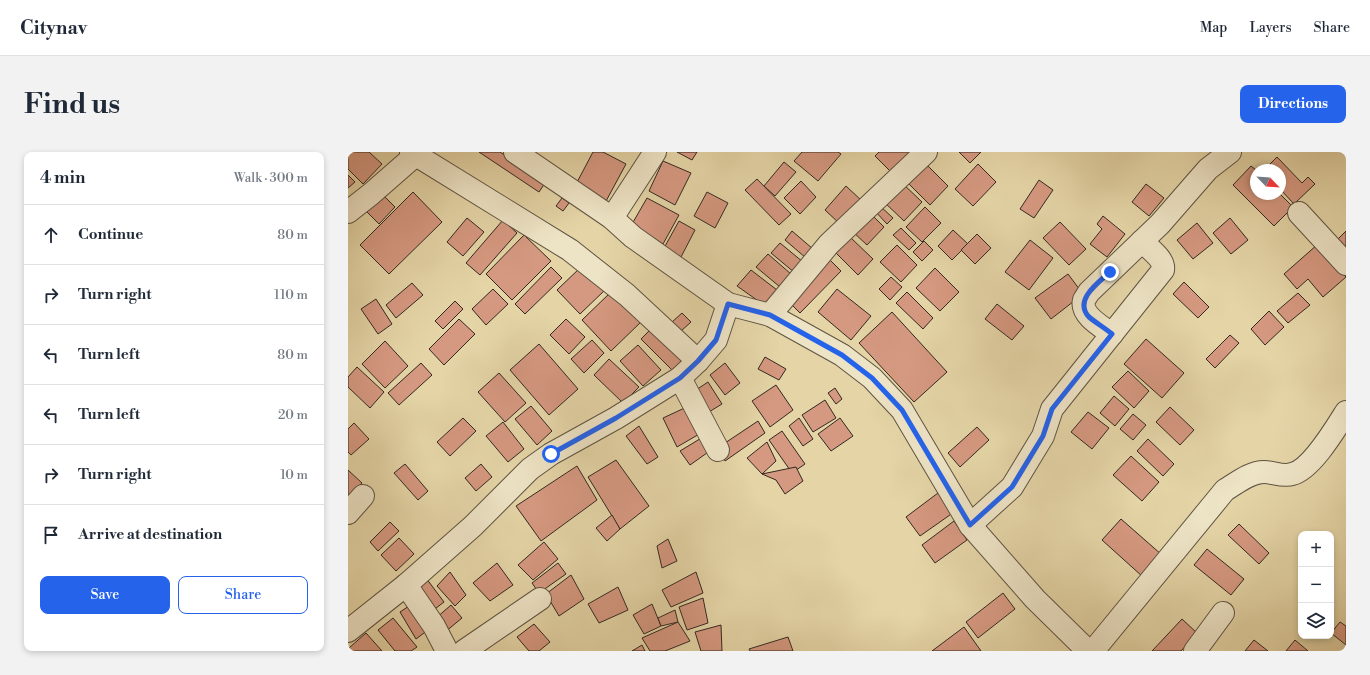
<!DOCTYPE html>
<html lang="en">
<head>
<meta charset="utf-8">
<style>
  :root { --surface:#fff; --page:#f2f2f3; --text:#1f2937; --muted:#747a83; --line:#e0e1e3; --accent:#2563eb }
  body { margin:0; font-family:"Libre Bodoni",serif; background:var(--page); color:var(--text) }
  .controls { position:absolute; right:12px; bottom:12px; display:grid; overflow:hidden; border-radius:8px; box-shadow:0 2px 6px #0003 }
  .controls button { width:36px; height:36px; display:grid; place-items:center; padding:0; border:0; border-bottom:1px solid var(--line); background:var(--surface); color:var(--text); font:20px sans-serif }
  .compass { position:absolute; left:902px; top:12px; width:36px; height:36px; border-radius:50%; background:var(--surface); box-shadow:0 2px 6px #0003; rotate:115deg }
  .stop { position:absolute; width:12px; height:12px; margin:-9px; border:3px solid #2563eb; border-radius:50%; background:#fff }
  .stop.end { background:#2563eb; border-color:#fff; box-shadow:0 1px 4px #0008 }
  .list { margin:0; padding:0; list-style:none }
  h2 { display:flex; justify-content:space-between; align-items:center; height:52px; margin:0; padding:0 16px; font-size:17px }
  h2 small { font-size:13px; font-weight:400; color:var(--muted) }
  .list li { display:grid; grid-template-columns:26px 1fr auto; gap:12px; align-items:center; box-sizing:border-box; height:60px; padding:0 16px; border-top:1px solid var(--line) }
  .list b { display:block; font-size:15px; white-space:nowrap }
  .list em { font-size:13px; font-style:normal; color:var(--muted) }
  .actions { display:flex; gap:8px; padding:12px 16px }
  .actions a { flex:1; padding:9px 0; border:1px solid var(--accent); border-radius:8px; text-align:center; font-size:14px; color:var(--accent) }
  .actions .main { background:var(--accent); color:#fff }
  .icon { flex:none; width:22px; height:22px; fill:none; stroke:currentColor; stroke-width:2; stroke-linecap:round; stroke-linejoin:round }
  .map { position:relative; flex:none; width:998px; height:499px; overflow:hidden; border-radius:8px }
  header { display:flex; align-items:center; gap:24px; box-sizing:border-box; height:56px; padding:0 20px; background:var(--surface); border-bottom:1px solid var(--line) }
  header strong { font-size:19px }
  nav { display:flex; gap:22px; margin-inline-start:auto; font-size:14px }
  .intro { display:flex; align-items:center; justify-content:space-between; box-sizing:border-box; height:96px; padding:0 24px }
  h1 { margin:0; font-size:28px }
  .button { padding:10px 18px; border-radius:8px; background:var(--accent); color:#fff; font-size:14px; font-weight:700 }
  main { display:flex; gap:24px; padding:0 24px }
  aside { flex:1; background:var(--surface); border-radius:8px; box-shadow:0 2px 6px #0003 }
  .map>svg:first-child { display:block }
</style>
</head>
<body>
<header>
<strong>Citynav</strong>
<nav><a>Map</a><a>Layers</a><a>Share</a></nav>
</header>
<div class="intro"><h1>Find us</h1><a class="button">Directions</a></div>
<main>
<aside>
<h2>4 min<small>Walk · 300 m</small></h2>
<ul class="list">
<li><svg class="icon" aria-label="ahead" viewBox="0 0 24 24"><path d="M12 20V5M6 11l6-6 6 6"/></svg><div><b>Continue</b></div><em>80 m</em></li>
<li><svg class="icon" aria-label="right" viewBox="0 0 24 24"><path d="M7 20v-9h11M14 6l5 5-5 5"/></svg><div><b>Turn right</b></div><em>110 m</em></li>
<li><svg class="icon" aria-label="left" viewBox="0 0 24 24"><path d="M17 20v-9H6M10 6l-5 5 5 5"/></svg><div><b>Turn left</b></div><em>80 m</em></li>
<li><svg class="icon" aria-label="left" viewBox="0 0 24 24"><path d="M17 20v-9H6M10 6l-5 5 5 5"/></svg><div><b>Turn left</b></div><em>20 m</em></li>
<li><svg class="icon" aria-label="right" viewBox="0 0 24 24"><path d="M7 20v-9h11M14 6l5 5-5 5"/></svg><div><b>Turn right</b></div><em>10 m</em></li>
<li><svg class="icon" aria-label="arrive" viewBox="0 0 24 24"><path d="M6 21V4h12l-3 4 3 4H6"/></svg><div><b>Arrive at destination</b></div></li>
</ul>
<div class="actions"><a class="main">Save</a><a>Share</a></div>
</aside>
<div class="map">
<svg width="998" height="499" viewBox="0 0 998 499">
  <rect width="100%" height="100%" fill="#e4d4a6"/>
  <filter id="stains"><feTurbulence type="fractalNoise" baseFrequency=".005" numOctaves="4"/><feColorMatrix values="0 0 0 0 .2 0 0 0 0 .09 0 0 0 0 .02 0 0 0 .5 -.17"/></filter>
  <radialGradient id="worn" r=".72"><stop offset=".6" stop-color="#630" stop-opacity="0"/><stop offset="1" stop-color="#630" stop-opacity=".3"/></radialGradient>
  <!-- building -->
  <g fill="#d59880" stroke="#332921">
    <path d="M0,0H21L34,12L15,32L0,17Z"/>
    <path d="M131,0H152L197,31L191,40Z"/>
    <path d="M245,0H255L278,12L257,51L227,34Z"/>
    <path d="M329,0H349L344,8Z"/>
    <path d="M454,0H490L493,2L470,29L446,9Z"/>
    <path d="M531,0H566L545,22L527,4Z"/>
    <path d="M611,0H633L622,11Z"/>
    <path d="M929,5L954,31L960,25L967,32L946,52L932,37V18H916Z"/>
    <path d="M315,9L343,21L327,53L301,39Z"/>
    <path d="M436,10L448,20L427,44L416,34Z"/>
    <path d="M577,11L600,34L582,53L559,30Z"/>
    <path d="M630,12L648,30L625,54L607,37Z"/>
    <path d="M903,14L908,18V42H932L945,55L926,74L885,33Z"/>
    <path d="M0,23L7,30L0,36Z"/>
    <path d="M409,27L443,62L431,73L397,38Z"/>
    <path d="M691,28L705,38L686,66L672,57Z"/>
    <path d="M453,29L468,45L452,62L436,46Z"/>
    <path d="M553,30L574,50L556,69L535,49Z"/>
    <path d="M798,32L816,46L801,64L784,50Z"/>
    <path d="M498,34L514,49L492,72L477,58Z"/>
    <path d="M65,40L94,70L41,122L12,93Z"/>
    <path d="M359,40L380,51L367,76L346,64Z"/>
    <path d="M35,43L47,55L31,72L19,60Z"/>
    <path d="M214,46L221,51L215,59L208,54Z"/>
    <path d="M299,46L331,63L315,92L284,72Z"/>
    <path d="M531,53L545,66L539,72L526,58Z"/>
    <path d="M577,55L593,71L574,90L558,75Z"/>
    <path d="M522,61L536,75L519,93L504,79Z"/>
    <path d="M755,64L777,82L759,105L742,92L754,77L749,72Z"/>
    <path d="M119,66L136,80L115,104L99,90Z"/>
    <path d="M882,66L900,88L883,102L865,81Z"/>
    <path d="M155,68L169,81L132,123L118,111Z"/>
    <path d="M331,69L347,78L333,105L316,96Z"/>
    <path d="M712,70L738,97L721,113L695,86Z"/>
    <path d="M849,71L865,91L845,107L829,88Z"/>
    <path d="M553,76L568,91L561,98L545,83Z"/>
    <path d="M605,78L620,92L604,108L590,94Z"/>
    <path d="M444,79L465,97L458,106L437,88Z"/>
    <path d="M998,79V103L986,91Z"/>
    <path d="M629,82L643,96L627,112L613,98Z"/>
    <path d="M176,83L203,109L164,148L138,122Z"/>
    <path d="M502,85L525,107L510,123L487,100Z"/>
    <path d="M682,88L705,106L681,138L657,120Z"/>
    <path d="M576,89L585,98L574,109L565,100Z"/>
    <path d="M432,91L455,110L447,121L423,101Z"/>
    <path d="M970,92L998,125L975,145L960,127L949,137L936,122Z"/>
    <path d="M549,93L569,113L553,130L532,110Z"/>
    <path d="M420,102L443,122L432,135L408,115Z"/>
    <path d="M479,105L493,119L452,161L438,147Z"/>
    <path d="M234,114L257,138L232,162L209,138Z"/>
    <path d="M203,115L214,126L177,162L167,152Z"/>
    <path d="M587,116L611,140L592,159L568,136Z"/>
    <path d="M403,118L429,138L416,153L389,134Z"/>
    <path d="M720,122L735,142L703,167L687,146Z"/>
    <path d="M543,125L554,135L542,148L531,137Z"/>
    <path d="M836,130L861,155L850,166L825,142Z"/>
    <path d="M64,131L75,143L48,166L38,153Z"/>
    <path d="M145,137L160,152L138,173L124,157Z"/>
    <path d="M489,137L523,164L503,188L470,160Z"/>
    <path d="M264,139L293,170L263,199L234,168Z"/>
    <path d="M559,140L585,166L575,177L548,151Z"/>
    <path d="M950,141L962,153L940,171L929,159Z"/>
    <path d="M28,147L44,172L30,182L13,157Z"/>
    <path d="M107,149L115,157L95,177L87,169Z"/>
    <path d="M649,152L676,174L664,188L637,167Z"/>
    <path d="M921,159L936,175L917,193L903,177Z"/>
    <path d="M544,160L599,220L566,250L511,191Z"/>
    <path d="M334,161L343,170L333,179L324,170Z"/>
    <path d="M111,167L127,182L96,213L81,197Z"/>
    <path d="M218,167L237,185L221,202L202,183Z"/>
    <path d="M308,172L338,204L324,218L293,187Z"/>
    <path d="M882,183L891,191L867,216L858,207Z"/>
    <path d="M798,187L836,221L814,246L776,212Z"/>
    <path d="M244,188L256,201L236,221L223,207Z"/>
    <path d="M37,189L60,214L37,236L14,212Z"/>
    <path d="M191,192L230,237L201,263L162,218Z"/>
    <path d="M290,193L313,218L295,234L272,209Z"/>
    <path d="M417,205L438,217L431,228L410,217Z"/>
    <path d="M261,207L291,235L275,251L246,223Z"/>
    <path d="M73,211L84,223L51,253L40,241Z"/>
    <path d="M377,211L392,231L377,243L362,223Z"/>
    <path d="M9,215L36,240L22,256L0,235V225Z"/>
    <path d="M780,219L801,239L786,256L764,235Z"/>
    <path d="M151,221L178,251L157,270L130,240Z"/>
    <path d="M360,230L374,252L356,263L342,242Z"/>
    <path d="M428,233L445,258L422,275L404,249Z"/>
    <path d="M487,236L494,247L488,252L480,241Z"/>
    <path d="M766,244L781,257L767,274L752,261Z"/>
    <path d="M477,248L488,266L465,280L454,263Z"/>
    <path d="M343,253L353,281L329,295L315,266Z"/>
    <path d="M183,254L204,279L189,293L167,267Z"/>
    <path d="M822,255L846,278L832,293L808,270Z"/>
    <path d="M740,260L761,276L744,297L723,280Z"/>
    <path d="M785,262L798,273L785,288L772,277Z"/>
    <path d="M115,266L128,279L102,304L89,290Z"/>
    <path d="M451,266L465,287L455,294L441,274Z"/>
    <path d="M492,266L505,284L483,299L470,282Z"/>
    <path d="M410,269L417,281L377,309L371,295Z"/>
    <path d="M155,270L176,297L160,310L138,284Z"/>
    <path d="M6,271L21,287L3,303L0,300V277Z"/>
    <path d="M291,274L310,305L299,312L278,284Z"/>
    <path d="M629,275L641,288L612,315L600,301Z"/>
    <path d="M434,279L457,312L444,321L421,288Z"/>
    <path d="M355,285L366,296L342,313L332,299Z"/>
    <path d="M800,287L826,312L815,324L789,299Z"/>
    <path d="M419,290L428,309L414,322L399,306Z"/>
    <path d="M783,304L811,330L794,349L765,323Z"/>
    <path d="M268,308L301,354L272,377L240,325Z"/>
    <path d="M57,312L80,339L70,348L46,321Z"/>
    <path d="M133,312L144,325L128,339L117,326Z"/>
    <path d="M229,314L249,348L193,389L168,354Z"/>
    <path d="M448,315L455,329L437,342L428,328L414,322Z"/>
    <path d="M0,318L14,331L1,345L0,344Z"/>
    <path d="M594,338L609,358L572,384L558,365Z"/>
    <path d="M264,363L272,377L259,389L248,376Z"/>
    <path d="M773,367L814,403L795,425L754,388Z"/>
    <path d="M606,369L619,388L587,411L574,393Z"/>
    <path d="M42,370L51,379L30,399L22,390Z"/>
    <path d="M891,372L921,401L911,412L880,383Z"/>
    <path d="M51,386L66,402L48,419L33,403Z"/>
    <path d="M320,387L329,409L314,416L309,394Z"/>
    <path d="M196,390L210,407L185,428L170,413Z"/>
    <path d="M859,397L896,427L883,443L846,413Z"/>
    <path d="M149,411L165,433L142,449L125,431Z"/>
    <path d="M210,411L218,422L191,441L184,431Z"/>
    <path d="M102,420L118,443L107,454L89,434Z"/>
    <path d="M348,420L355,441L323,455L314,438Z"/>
    <path d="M223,423L236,447L211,464L198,442Z"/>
    <path d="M78,426L96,450L83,460L65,437Z"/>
    <path d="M270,435L280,458L251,471L240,452Z"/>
    <path d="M655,441L667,457L630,486L618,470Z"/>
    <path d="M355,446L360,471L339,478L331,455Z"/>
    <path d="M64,452L80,478L68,487L52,460Z"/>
    <path d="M304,452L313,474L296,482L285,463Z"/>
    <path d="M103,453L114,466L97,480L87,467Z"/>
    <path d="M327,458L330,470L313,474L310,466Z"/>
    <path d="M45,466L69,495L63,499H47L30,478Z"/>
    <path d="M834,467L849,481L833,499H804Z"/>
    <path d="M330,470L342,489L317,499H302L294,486Z"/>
    <path d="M992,470L998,474V493L983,481Z"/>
    <path d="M186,472L202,490L191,499H181L169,485Z"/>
    <path d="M373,473L374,499H353L347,480Z"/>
    <path d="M616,475L633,499H584Z"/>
    <path d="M18,481L34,499H4L1,496Z"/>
    <path d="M440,485L445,499H402L401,497Z"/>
    <path d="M906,488L920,499H897Z"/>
    <path d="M947,488L960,499H938Z"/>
    <path d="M294,493L297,499H284Z"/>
  </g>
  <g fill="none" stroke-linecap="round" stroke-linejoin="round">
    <!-- minor casing -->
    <g stroke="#5f5442" stroke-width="24">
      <g id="minor">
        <path d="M63,0L222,98L279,143L350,209"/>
        <path d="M167,0L264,66L285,85L380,152L422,163L494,203L524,226L554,258L622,373L687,447L740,499"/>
        <path d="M0,60L23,42L71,0"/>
        <path d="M951,61L998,112"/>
        <path d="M264,66L307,0"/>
        <path d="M422,163L481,92L578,0"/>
        <path d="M764,182C754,175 732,163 736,148C737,146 740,142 741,140L812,72L860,17L882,0"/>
        <path d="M332,226L370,298"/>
        <path d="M0,361L15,344"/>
        <path d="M622,373L664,335L695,284L704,257L815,118C817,107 801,97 794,89"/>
        <path d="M58,433L86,474L99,499"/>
        <path d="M0,479L58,433L125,374L182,317L203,302L268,266L332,226L350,209L368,188L380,152"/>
        <path d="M116,499L192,447"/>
        <path d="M745,499L877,338C889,331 902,320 916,320C925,320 935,325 944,322C963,318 988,276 998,260"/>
        <path d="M847,499L875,461"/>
      </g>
    </g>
    <!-- minor -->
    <use href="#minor" stroke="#ede3c5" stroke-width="22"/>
  </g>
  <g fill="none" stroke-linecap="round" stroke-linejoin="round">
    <!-- route -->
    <path stroke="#2563eb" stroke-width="5" d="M203,302L268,266L332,226L350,209L368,188L380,152L422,163L494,203L524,226L554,258L622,373L664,335L695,284L704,257L764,182C757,176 748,171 741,165C725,148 751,130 762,120"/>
  </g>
  <rect width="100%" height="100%" filter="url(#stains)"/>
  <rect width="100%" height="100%" fill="url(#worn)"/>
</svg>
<div class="controls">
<button>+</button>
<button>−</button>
<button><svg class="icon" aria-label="layers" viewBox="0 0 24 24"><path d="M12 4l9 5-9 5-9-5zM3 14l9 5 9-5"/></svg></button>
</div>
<svg class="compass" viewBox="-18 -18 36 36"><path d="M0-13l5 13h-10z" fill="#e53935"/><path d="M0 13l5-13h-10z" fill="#747a83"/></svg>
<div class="stop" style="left:203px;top:302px"></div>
<div class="stop end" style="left:762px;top:120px"></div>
</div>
</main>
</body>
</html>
